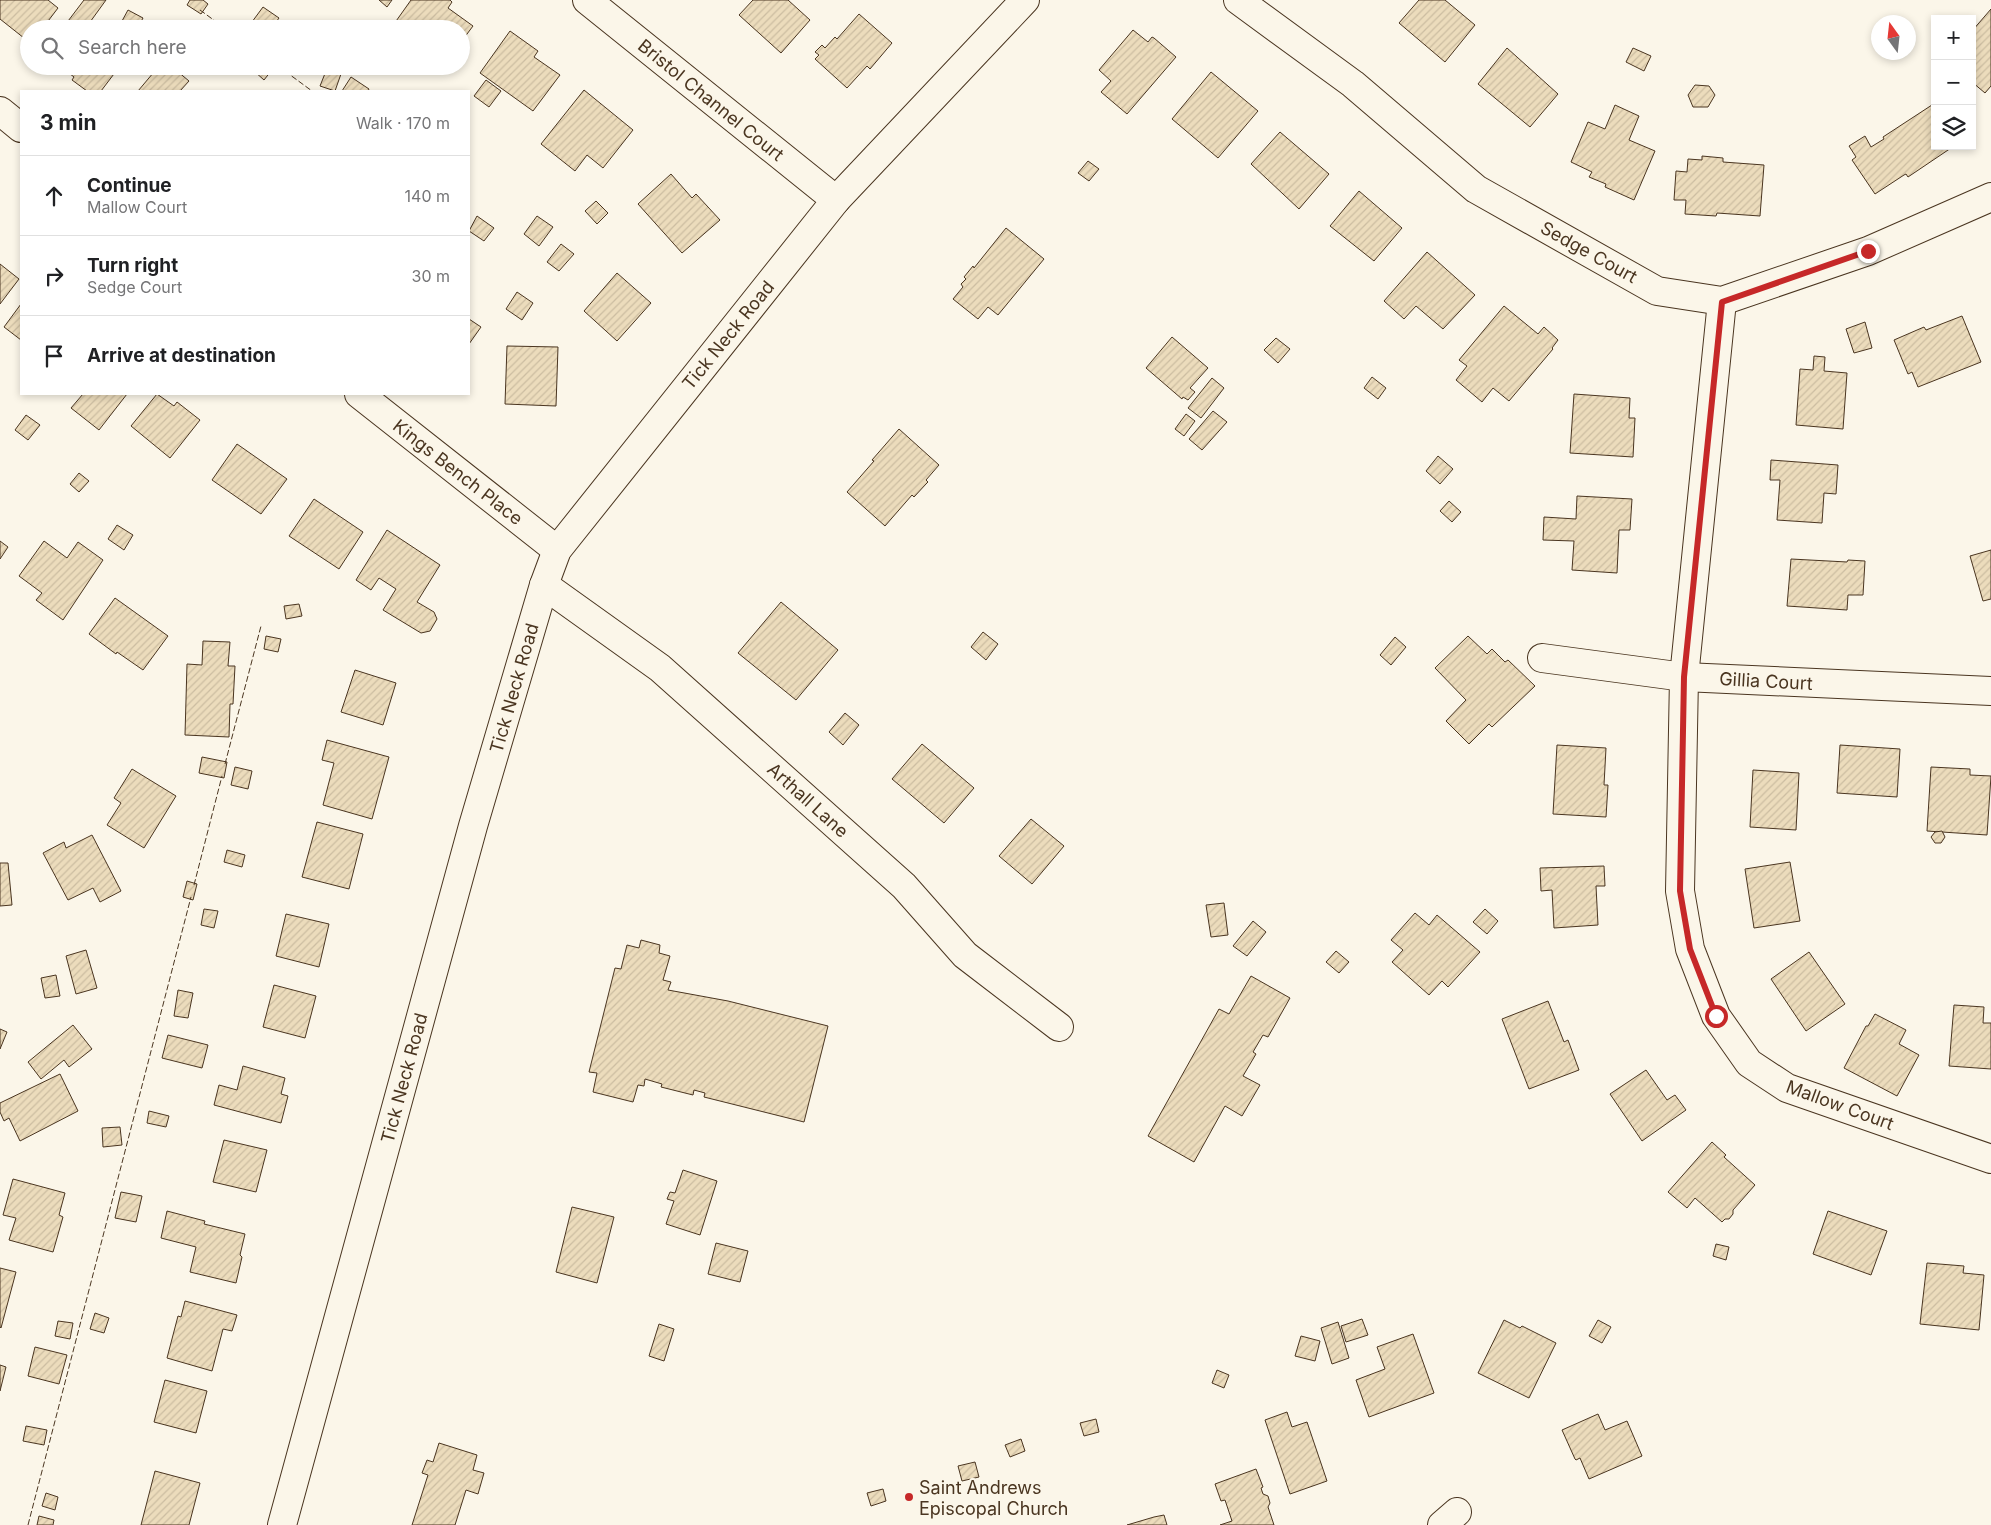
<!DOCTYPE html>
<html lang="en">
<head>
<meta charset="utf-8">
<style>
  :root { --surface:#fff; --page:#f2f2f2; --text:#202124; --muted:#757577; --line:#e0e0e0 }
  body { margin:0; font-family:Inter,sans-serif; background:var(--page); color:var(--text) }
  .controls { position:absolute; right:15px; top:15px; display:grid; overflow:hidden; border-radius:0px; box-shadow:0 2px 8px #0003 }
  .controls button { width:45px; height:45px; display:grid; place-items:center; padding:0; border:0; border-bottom:1px solid var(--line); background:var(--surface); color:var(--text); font:25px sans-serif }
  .compass { position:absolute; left:1871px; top:15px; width:45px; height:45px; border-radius:50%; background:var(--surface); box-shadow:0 2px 8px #0003; rotate:345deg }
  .stop { position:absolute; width:15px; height:15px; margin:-11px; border:4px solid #c62828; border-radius:50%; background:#fff }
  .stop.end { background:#c62828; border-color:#fff; box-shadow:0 1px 5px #0008 }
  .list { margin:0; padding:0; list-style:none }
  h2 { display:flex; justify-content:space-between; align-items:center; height:65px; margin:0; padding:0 20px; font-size:21px }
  h2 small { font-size:16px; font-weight:400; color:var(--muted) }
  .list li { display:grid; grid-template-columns:32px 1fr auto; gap:15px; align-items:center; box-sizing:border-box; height:80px; padding:0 20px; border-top:1px solid var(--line) }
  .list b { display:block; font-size:19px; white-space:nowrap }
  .list p { margin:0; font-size:16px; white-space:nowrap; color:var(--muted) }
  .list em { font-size:16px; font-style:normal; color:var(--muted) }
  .icon { flex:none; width:28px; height:28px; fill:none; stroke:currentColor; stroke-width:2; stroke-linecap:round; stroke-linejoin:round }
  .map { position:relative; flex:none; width:1991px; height:1525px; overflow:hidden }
  .search { position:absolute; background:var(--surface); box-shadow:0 2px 8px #0003; left:20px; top:20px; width:450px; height:55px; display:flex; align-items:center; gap:12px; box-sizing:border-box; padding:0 18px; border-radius:28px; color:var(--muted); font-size:19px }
  .panel { position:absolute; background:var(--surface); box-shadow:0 2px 8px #0003; left:20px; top:90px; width:450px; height:305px; border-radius:0px }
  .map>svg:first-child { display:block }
</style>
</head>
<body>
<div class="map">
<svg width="1991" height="1525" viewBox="0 0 1991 1525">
  <defs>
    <pattern id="building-hatch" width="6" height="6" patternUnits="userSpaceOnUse" patternTransform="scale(1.25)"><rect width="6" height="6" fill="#ecdcbc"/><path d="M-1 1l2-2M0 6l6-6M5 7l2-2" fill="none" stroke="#ccbda1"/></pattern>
  </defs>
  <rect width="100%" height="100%" fill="#fbf6e9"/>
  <!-- building -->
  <g fill="url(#building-hatch)" stroke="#4a3520">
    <path d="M0,0H48L58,8L42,29H29V42L0,19Z"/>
    <path d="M84,0H106L85,29H62Z"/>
    <path d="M190,0H203L208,4L201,14L187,5Z"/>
    <path d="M379,0H392L387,7Z"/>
    <path d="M411,0H450L452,2L448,8L473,26L461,42V29H401L394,24Z"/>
    <path d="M753,0H788L810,20L781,53L739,15Z"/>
    <path d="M1419,0H1445L1475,25L1445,62L1399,23Z"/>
    <path d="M263,7L279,18L271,29H253L249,26Z"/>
    <path d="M1991,9V86L1985,93L1972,82V31Z"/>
    <path d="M128,10L143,18L137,29L122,21Z"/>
    <path d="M859,14L892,43L870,69L867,66L847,88L815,59L819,55L815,52L822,45L825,48L835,37L837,39Z"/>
    <path d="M1133,30L1148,42L1152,37L1154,38L1176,57L1127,114L1101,92L1111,81L1099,70Z"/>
    <path d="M510,31L538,51L534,57L560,75L533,111L480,73Z"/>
    <path d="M1507,48L1558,94L1530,127L1478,84Z"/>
    <path d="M1633,48L1651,56L1644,71L1626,62Z"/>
    <path d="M60,66H120L101,91H87L72,80L74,77Z"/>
    <path d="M159,66H171L189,81L180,91H138Z"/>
    <path d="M258,66H275L264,80L254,71Z"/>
    <path d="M328,66L342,71L335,91L320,86Z"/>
    <path d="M1211,72L1258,111L1218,158L1172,119Z"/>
    <path d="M351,77L369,89L368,91H342Z"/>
    <path d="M486,80L501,91L489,107L474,96Z"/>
    <path d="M1695,85L1709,86L1715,95L1708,107H1693L1688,95Z"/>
    <path d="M584,90L633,130L603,168L587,155L575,171L541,144Z"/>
    <path d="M1935,103V146H1954L1908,177L1906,174L1904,175L1875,194L1852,160L1856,157L1849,146L1865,136L1871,147L1884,139L1883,137Z"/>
    <path d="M1615,105L1639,116L1629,140L1655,151L1634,200L1605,187L1606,184L1589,177L1592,172L1571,162L1588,122L1605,129Z"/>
    <path d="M1280,132L1329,174L1299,209L1251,164Z"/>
    <path d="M1702,156L1723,158V162L1764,165L1760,216L1717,213L1716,216L1685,214L1686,200H1674L1676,171L1687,172L1688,159L1702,160Z"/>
    <path d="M1088,161L1099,169L1089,181L1078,173Z"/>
    <path d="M671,174L692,198L696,194L720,220L682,253L638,204Z"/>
    <path d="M1359,191L1402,228L1374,261L1330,226Z"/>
    <path d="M596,201L608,213L597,224L585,211Z"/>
    <path d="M477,216L494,228L484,241L469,231Z"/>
    <path d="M537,216L553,227L539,246L524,234Z"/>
    <path d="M1006,228L1044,259L998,315L988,307L978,319L953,299L963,287L961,284L966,279L964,277L973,266L974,268Z"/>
    <path d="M561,244L574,254L559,271L547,262Z"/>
    <path d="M1427,252L1475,295L1443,329L1416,306L1404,319L1384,301Z"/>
    <path d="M0,264L19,279L0,304Z"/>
    <path d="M617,273L651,303L617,341L584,311Z"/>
    <path d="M517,292L533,303L522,320L506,309Z"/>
    <path d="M21,304V340L4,327Z"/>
    <path d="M1504,306L1538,334L1544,327L1558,340L1552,348L1553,349L1509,401L1493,388L1482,402L1456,380L1467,366L1459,360Z"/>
    <path d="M1962,316L1981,362L1918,387L1912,372L1908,374L1894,340L1924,327L1926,330Z"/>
    <path d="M469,319L481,327L469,344Z"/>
    <path d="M1865,322L1872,348L1854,353L1846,329Z"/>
    <path d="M1172,337L1208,368L1190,388L1195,392L1188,400L1183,397L1182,399L1146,368Z"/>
    <path d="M1276,338L1290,349L1278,363L1264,350Z"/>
    <path d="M507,346L558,347L556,406L505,404Z"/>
    <path d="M1814,356L1825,357L1824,371L1847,373L1843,429L1796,425L1800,369L1813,370Z"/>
    <path d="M1372,377L1386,388L1378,399L1364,388Z"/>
    <path d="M1212,378L1224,388L1201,418L1188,408Z"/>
    <path d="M83,394H127L99,430L71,408Z"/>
    <path d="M157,394L174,406L177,402L200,420L170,458L131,426Z"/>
    <path d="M1574,394L1630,398L1629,418H1635L1633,457L1570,453Z"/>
    <path d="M1213,411L1227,422L1202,450L1189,439Z"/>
    <path d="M1186,414L1195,421L1184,436L1175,429Z"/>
    <path d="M26,415L40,425L28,440L15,430Z"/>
    <path d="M899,429L939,465L926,480L928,482L926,484L914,497L912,495L885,526L847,492L874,461L872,460Z"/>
    <path d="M237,444L287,479L261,514L212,480Z"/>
    <path d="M1438,456L1453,469L1440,484L1426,471Z"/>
    <path d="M1771,460L1838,465L1836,494L1824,493L1822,523L1777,520L1780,480H1770Z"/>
    <path d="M79,473L89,481L79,492L70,484Z"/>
    <path d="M1577,496L1632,499L1630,530H1619L1617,573L1572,570L1574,541L1543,540L1544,517L1576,519Z"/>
    <path d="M314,499L363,532L339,569L289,536Z"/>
    <path d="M1449,501L1461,512L1452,522L1440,511Z"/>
    <path d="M117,525L133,535L124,550L108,539Z"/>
    <path d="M387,530L440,565L417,602L434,612L437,619L430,631L421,633L383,610L396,589L379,578L371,590L356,580Z"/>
    <path d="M0,541L8,547L0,559Z"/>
    <path d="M44,541L67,558L78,542L103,560L63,620L36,600L42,593L19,576Z"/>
    <path d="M1991,550V599L1983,601L1970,556Z"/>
    <path d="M1791,559L1847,562L1848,560L1865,561L1863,595H1848L1847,610L1787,606Z"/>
    <path d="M115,598L168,636L143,670L117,652L116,654L89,634Z"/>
    <path d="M781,602L838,650L796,700L738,653Z"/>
    <path d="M299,604L302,616L286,619L284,606Z"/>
    <path d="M983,632L998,644L986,660L971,647Z"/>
    <path d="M266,636L281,639L278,652L264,649Z"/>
    <path d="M1468,636L1487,654L1492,649L1505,662L1508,660L1535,686L1492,727L1489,724L1469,744L1446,721L1466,700L1435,668Z"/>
    <path d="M1395,637L1406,647L1391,665L1380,655Z"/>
    <path d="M203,641L230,642L228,666H235L233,704H230L229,737L185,735L187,664L202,665Z"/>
    <path d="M355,670L396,683L383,725L341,712Z"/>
    <path d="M845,713L859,725L843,745L829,732Z"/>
    <path d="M327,740L389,757L372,819L323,805L334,763L322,760Z"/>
    <path d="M922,744L974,788L944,823L892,779Z"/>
    <path d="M1557,745L1606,748L1604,785H1608L1606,817L1553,814Z"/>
    <path d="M1840,745L1900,749L1897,797L1837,793Z"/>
    <path d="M202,757L227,762L224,778L199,773Z"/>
    <path d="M235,767L252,771L248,789L231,785Z"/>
    <path d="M1931,767L1970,769V775L1991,776L1987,835L1927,831Z"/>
    <path d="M132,769L176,796L144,848L107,825L121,803L114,798Z"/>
    <path d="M1753,770L1799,773L1796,830L1750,827Z"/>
    <path d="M1031,819L1064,846L1032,884L999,856Z"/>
    <path d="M317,822L363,834L349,889L302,877Z"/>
    <path d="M1942,831L1945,837L1941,843H1935L1931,837L1935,832Z"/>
    <path d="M92,835L121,891L100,902L93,888L68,900L43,853L64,842L66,848Z"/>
    <path d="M227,850L245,855L242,867L224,862Z"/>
    <path d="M1790,862L1800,921L1754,928L1745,869Z"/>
    <path d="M0,863H8L12,905L0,906Z"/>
    <path d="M1604,866L1605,886H1596L1598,925L1554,928L1552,890L1541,891L1540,868Z"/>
    <path d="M187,881L197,884L193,900L183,897Z"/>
    <path d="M1224,903L1228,935L1211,937L1206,905Z"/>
    <path d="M204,909L218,911L214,928L201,925Z"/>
    <path d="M1485,909L1498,921L1487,934L1473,922Z"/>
    <path d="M1415,913L1429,925L1437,915L1480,952L1448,987L1442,981L1429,995L1392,962L1403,950L1391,940Z"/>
    <path d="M286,914L329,924L319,967L276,956Z"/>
    <path d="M1253,921L1266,932L1247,956L1233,946Z"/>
    <path d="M641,940L660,945L659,953L670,956L663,980L671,982L668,990L728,1001L828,1026L804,1122L704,1097L705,1093L694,1090L693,1095L661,1087L662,1084L645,1079L644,1086L638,1085L633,1102L593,1092L597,1073L589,1072L615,968L621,969L627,945L639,948Z"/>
    <path d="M86,950L97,988L76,994L66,956Z"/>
    <path d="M1336,951L1349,962L1339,973L1326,962Z"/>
    <path d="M1809,952L1845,1004L1806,1031L1771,979Z"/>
    <path d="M56,975L60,996L45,998L41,978Z"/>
    <path d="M1251,976L1290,998L1268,1037L1263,1035L1253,1052L1256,1054L1243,1076L1260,1085L1242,1116L1225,1106L1194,1162L1148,1136L1219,1009L1229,1014Z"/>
    <path d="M274,985L316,996L305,1038L263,1027Z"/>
    <path d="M178,990L193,993L188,1018L174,1016Z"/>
    <path d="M1548,1001L1564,1042L1568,1040L1579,1070L1529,1089L1502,1019Z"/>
    <path d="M1954,1005L1984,1007L1983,1023H1991V1069L1949,1066Z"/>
    <path d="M1875,1014L1906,1030L1899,1044L1919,1055L1897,1096L1844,1068L1866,1026H1868Z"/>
    <path d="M73,1025L92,1049L69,1067L64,1060L41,1079L28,1062Z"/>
    <path d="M0,1029L7,1032L0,1049Z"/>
    <path d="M168,1035L208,1045L202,1068L162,1058Z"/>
    <path d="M243,1066L285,1078L281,1094L288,1096L281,1123L214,1105L219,1085L237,1090Z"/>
    <path d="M1646,1070L1667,1100L1675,1095L1686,1110L1642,1141L1610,1094Z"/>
    <path d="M60,1074L78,1111L20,1141L9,1118L4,1121L0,1112V1103Z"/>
    <path d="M149,1111L169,1116L166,1127L147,1123Z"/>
    <path d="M120,1127L122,1145L103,1147L102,1128Z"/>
    <path d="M224,1140L267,1150L256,1192L213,1182Z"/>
    <path d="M1712,1142L1726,1155L1724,1157L1755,1185L1733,1210V1214L1729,1219H1725L1722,1222L1695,1198L1687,1208L1668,1192Z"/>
    <path d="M683,1170L717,1181L700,1235L666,1224L674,1201L667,1199L670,1192L675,1193Z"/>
    <path d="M13,1179L65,1193L59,1215L63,1217L53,1252L9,1240L16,1218L3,1215Z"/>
    <path d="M121,1192L142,1196L136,1222L115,1218Z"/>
    <path d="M572,1207L614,1217L597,1283L556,1272Z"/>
    <path d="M167,1211L205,1221L204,1224L245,1234L240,1255L242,1257L236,1283L190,1272L196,1247L161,1238Z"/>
    <path d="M1828,1211L1887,1231L1871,1275L1813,1254Z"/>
    <path d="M716,1243L748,1251L740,1282L708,1274Z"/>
    <path d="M1716,1244L1729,1247L1726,1260L1713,1256Z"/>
    <path d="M1927,1263L1964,1266L1963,1273L1984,1275L1979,1330L1920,1324Z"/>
    <path d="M0,1268L16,1272L1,1328L0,1327Z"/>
    <path d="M185,1301L237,1315L232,1331L223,1329L212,1371L167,1358L178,1316L181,1317Z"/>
    <path d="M95,1313L109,1318L104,1333L90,1329Z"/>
    <path d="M1362,1319L1368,1335L1346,1342L1341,1326Z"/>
    <path d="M1504,1320L1520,1328L1522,1326L1556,1343L1529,1398L1478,1373Z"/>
    <path d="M1598,1320L1611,1327L1602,1343L1589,1336Z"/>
    <path d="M58,1321L73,1323L70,1339L55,1336Z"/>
    <path d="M1338,1322L1349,1358L1332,1364L1321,1328Z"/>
    <path d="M659,1324L674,1329L664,1361L649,1356Z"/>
    <path d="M1413,1334L1434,1393L1369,1417L1356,1380L1385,1369L1377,1347Z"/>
    <path d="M1301,1336L1320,1341L1315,1361L1295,1356Z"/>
    <path d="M35,1347L67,1355L59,1384L28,1376Z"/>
    <path d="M0,1365L6,1367L0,1391Z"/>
    <path d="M1217,1370L1229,1375L1224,1388L1212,1383Z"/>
    <path d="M165,1380L207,1391L196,1433L154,1422Z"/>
    <path d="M1287,1412L1292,1427L1307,1422L1327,1481L1290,1494L1265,1420Z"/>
    <path d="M1598,1414L1605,1430L1627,1421L1642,1456L1589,1479L1580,1458L1576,1460L1575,1459L1562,1430Z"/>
    <path d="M1096,1419L1099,1432L1084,1436L1080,1423Z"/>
    <path d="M26,1426L47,1430L44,1445L23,1441Z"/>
    <path d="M1021,1439L1025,1451L1010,1457L1005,1445Z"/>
    <path d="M439,1443L477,1455L473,1470L484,1473L478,1494L466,1490L455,1525H412L428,1475L422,1473L427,1460L433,1462Z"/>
    <path d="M975,1462L979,1477L962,1481L958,1466Z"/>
    <path d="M1256,1469L1263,1487L1261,1488L1263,1494L1268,1496L1270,1503L1268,1507L1274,1525H1220L1232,1521L1225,1500L1221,1501L1215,1484Z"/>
    <path d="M155,1471L200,1483L189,1525H141Z"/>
    <path d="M883,1489L886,1501L871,1506L867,1493Z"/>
    <path d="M46,1493L58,1497L55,1510L42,1506Z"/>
    <path d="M1164,1515L1167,1525H1127L1154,1517Z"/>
    <path d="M39,1516L54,1520L53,1525H37Z"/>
  </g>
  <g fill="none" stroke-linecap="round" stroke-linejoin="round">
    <!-- street casing -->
    <g stroke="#4a3520" stroke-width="30">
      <g id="street">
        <path d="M587,0L836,200"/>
        <path d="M1238,0L1353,84L1476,189L1657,291L1722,301L1868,251L1991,197"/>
        <path d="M0,111L21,128"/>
        <path d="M1722,301L1684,677L1680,891L1690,949L1716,1016L1749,1063L1787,1088L1991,1159"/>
        <path d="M359,394L557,550"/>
        <path d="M544,585L660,668L904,886L965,955L1059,1027"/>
        <path d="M1542,658L1684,677L1991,691"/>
        <path d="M1442,1525L1457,1512"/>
      </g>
    </g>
    <!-- secondary casing -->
    <g stroke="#4a3520" stroke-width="30">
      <path id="secondary" d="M282,1525L473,826L544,585L557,550L836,200L1025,0"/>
    </g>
    <!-- street -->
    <use href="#street" stroke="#fbf6e9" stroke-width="28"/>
    <!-- secondary -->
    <use href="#secondary" stroke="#fbf6e9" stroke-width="28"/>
    <!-- fence -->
    <g stroke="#4a3520" stroke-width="1" stroke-dasharray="6 2.5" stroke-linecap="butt">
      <path d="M200,10L226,29"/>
      <path d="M278,66L312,91"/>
      <path d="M225,764L261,626"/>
      <path d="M194,885L222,776"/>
      <path d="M28,1525L191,897"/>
    </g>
  </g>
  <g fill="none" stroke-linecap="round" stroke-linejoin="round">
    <!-- route -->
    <path stroke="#c62828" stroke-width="6" d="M1716,1016L1690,949L1680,891L1684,677L1722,302L1868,251"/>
  </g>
  <!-- markers -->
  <circle fill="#c62828" stroke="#fbf6e9" stroke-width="2" cx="909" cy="1497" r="5"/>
  <g text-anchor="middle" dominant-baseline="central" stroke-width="4" stroke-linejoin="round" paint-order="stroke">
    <!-- street labels -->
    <g font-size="18" fill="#4a3520" stroke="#fbf6e9">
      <text transform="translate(711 100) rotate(39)">Bristol Channel Court</text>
      <text transform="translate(1589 252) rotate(29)">Sedge Court</text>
      <text transform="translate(728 335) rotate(-51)">Tick Neck Road</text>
      <text transform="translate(458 472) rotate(38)">Kings Bench Place</text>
      <text transform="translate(1766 681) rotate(3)">Gillia Court</text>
      <text transform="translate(514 688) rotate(-74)">Tick Neck Road</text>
      <text transform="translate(808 800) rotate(42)">Arthall Lane</text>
      <text transform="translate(404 1078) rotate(-75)">Tick Neck Road</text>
      <text transform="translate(1840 1105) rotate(20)">Mallow Court</text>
    </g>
    <!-- poi labels -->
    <g font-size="18" fill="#4a3520" stroke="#fbf6e9" text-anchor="start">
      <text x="919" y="1487">Saint Andrews<tspan x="919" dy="21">Episcopal Church</tspan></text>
    </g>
  </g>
</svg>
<div class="controls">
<button>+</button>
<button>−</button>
<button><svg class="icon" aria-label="layers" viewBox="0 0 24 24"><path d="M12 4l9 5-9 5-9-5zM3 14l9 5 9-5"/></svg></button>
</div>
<svg class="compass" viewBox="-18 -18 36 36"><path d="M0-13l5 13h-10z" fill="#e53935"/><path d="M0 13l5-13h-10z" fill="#757577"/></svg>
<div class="stop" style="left:1716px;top:1016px"></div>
<div class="stop end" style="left:1868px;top:251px"></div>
<div class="search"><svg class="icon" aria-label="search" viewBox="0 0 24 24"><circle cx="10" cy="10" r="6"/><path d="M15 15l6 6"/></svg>Search here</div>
<section class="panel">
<h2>3 min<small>Walk · 170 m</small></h2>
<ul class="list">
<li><svg class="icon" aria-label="ahead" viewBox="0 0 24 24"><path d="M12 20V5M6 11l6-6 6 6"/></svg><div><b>Continue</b><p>Mallow Court</p></div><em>140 m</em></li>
<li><svg class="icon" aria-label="right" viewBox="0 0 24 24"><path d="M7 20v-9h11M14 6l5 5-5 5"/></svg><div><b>Turn right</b><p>Sedge Court</p></div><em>30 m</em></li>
<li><svg class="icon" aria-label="arrive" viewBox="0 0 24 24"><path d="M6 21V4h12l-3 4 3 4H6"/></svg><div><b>Arrive at destination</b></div></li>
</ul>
</section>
</div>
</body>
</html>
